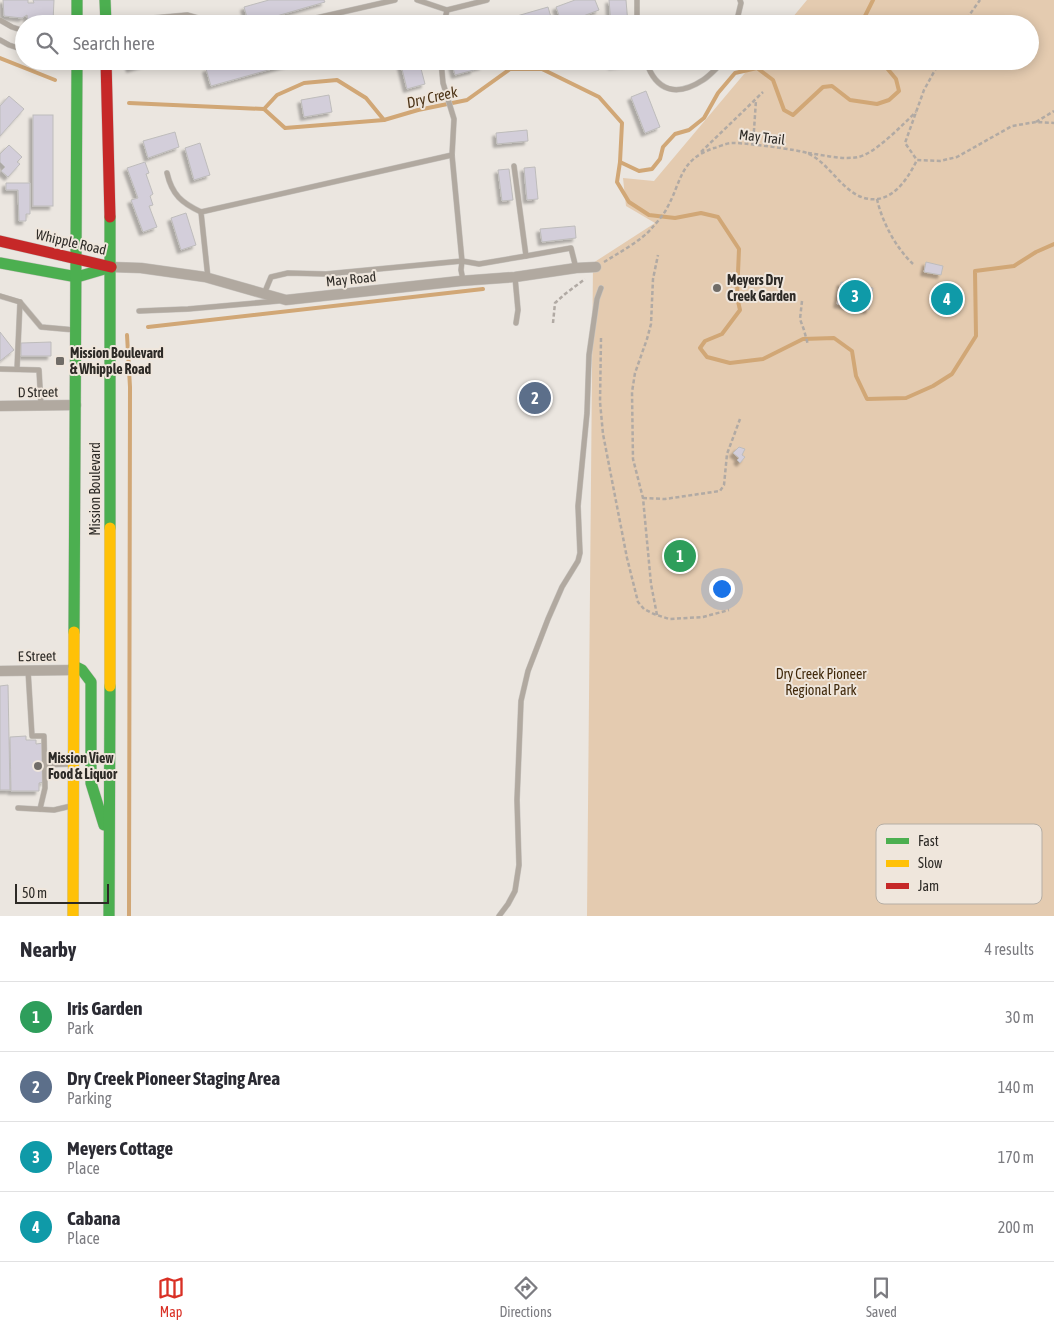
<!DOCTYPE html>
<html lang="en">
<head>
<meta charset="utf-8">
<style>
  :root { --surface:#fff; --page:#f7f7f7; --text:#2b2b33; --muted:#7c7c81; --line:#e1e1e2; --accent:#d93025 }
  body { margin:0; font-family:"Asap Condensed",sans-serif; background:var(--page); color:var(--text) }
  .scale { position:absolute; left:15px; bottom:12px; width:94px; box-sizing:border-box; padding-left:5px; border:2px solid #2d2a26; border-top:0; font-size:14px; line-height:18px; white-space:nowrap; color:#2d2a26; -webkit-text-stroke:4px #efe6dc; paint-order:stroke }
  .you { position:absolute; left:721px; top:588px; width:18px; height:18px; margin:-12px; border:4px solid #fff; border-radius:50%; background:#1a73e8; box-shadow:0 0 0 8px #1a73e833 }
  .badge { display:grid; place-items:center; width:32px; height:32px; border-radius:50%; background:var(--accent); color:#fff; font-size:16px; font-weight:700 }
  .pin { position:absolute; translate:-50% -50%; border:2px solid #fff; box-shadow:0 1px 5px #0006 }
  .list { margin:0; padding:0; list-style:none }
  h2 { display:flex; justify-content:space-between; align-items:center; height:65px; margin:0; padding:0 20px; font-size:21px }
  h2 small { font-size:16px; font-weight:400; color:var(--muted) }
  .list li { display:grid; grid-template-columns:32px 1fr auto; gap:15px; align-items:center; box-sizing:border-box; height:70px; padding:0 20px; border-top:1px solid var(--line) }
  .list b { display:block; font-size:19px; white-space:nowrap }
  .list p { margin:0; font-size:16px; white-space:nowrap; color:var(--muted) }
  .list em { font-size:16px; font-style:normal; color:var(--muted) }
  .icon { flex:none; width:28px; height:28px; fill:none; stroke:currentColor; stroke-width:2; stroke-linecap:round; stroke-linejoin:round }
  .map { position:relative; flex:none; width:1054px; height:916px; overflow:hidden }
  .search { position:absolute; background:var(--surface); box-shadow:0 2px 12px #0003; left:15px; right:15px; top:15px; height:55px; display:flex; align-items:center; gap:12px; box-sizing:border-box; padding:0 18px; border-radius:28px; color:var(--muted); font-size:19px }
  .sheet { height:345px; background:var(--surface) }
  nav { display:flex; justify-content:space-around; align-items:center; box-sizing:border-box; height:70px; border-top:1px solid var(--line); background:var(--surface); font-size:14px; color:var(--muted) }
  nav a { display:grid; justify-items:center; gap:2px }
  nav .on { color:var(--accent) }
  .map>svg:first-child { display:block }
</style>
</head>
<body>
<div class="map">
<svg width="1054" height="916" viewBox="0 0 1054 916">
  <defs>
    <filter id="shadow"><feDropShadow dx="-3.5" dy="3.5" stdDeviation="1" flood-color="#0004"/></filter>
  </defs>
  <rect width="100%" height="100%" fill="#ebe6e0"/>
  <!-- green -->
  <path fill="#e4cbb0" d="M807,0H1054V916H587L593,263L655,223L626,206L623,178L654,181L755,61H1030V24H787Z"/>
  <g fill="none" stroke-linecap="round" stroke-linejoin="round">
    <!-- stream -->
    <g stroke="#d1a776" stroke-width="4">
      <path d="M861,24L873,0"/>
      <path d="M0,58L55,80"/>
      <path d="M129,103L264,109L285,128L384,120L418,110L467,100L510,69H542L599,97L622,123L620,162L617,182L629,202L649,215L675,218L701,213L718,217L739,249L737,297L740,310L722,334L705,341L700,348L707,357L730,363L763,359L803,339L834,338L852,351L856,376L867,399L906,398L933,386L952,374L976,336L975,271L1014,266L1036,252L1054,244"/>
      <path d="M264,109L277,95L304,83L337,80L366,98L384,120"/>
      <path d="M620,162L639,171L652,169L660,159L663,147L675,134L689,130L704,118L718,93L735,73L757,68L773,80L784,110L793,115L823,87L832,86L850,100L877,104L889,100L899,91L896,79L886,67L872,65L868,61"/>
      <path d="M148,327L483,289"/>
      <path d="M127,335L130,387L129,916"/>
    </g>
  </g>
  <!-- building -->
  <g fill="#d3ceda" stroke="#bebcbb" filter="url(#shadow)">
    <path d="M3,0H28V3H34L33,0H54L53,22L30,23L28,22L27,15L22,18L4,16Z"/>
    <path d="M269,0H324L325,2L249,24L244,7Z"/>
    <path d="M575,0H595L599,10L562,24L556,7Z"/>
    <path d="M609,0H626L628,24H611Z"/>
    <path d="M548,7L553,24H512L510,18Z"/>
    <path d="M128,61H156L130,69Z"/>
    <path d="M233,61H296L297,62L211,86L206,69Z"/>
    <path d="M400,61H419L425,84L407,89Z"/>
    <path d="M451,61H482L483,66L474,68V70L455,75Z"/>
    <path d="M611,61H633V63L612,66Z"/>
    <path d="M646,91L660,127L645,133L631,97Z"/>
    <path d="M329,95L332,112L304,117L301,100Z"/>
    <path d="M9,96L24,109L0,136V106Z"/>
    <rect x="33" y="115" width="20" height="91"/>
    <path d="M527,130L528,141L497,144L496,133Z"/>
    <path d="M175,132L179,147L148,158L143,141Z"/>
    <path d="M200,143L210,175L194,180L185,148Z"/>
    <path d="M9,145L22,157L17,162L20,164L8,177L1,171L5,167L0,162V154Z"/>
    <path d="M145,162L149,173L146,174L153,194L150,196L153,205L149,206L157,227L143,232L131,200L138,198L127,168Z"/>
    <path d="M535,167L538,199L527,200L524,168Z"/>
    <path d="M509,169L513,200L502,201L498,170Z"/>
    <path d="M6,183H30V214H26V221H19L18,190H6Z"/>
    <path d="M186,213L196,245L181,250L171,218Z"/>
    <path d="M575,226L576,238L542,242L540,229Z"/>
    <path d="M926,262L943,266L941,275L924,272Z"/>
    <path d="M841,282L873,288L869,310L837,304Z"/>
    <path d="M943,292L952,293L950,306L941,305Z"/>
    <path d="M0,332L14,350L0,361Z"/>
    <path d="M51,342V356H21V343Z"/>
    <path d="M739,447L745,449L742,455L745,457L740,463L737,460L739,458L733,453Z"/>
    <path d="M8,685L10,790H0V686Z"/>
    <path d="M26,736V740H36V744L44,743V782L39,783V791H11L10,737Z"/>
  </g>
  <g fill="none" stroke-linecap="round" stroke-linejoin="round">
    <!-- lane casing -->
    <g stroke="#c8c4bf" stroke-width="6">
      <g id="lane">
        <path d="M417,0L447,10L444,24"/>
        <path d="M637,0V24"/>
        <path d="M447,10L487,0"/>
        <path d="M0,20L12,27L24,31"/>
        <path d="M109,22L187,15L219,24"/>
        <path d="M290,24L395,0"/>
        <path d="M736,24L741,3L740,0"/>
        <path d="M0,40L9,45L24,50"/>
        <path d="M646,61C656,92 677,97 703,80C711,75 717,67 724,61"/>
        <path d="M167,173C172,195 182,203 201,212"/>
        <path d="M526,256L571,248L576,268"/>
        <path d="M515,277L518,310L516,323"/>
        <path d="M208,278L201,212L452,155"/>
        <path d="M463,280L461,270L462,261L479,264L526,256L514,166"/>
        <path d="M264,294L271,277L288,273L326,274L462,261L452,155L454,119L443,83L441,61"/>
        <path d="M0,296L20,302L41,327L75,330"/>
        <path d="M139,311L188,309L278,301"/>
        <path d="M0,369L39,370L41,405"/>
        <path d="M17,369L20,302"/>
        <path d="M28,670L32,736H44L45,788L40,809"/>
        <path d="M44,765L71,764"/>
        <path d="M18,808L54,810L71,806"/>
        <path d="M499,916L508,904L515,891L519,865L517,800L521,701L528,671L548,619L562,587L578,561L580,553L578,506L587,413L589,355L597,299L601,288"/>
      </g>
    </g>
    <!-- street casing -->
    <g stroke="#c8c4bf" stroke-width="11">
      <g id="street">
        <path d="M111,267L141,268L205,277L286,300L460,281L515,277L576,268L596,267"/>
        <path d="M0,406L76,405"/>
        <path d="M0,671L74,670"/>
      </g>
    </g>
    <!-- fast casing -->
    <g stroke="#c8c4bf" stroke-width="12">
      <g id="fast">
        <path d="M77,0V24"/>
        <path d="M105,0L106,24"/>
        <path d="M110,217V528"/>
        <path d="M0,263L77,277L111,267"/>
        <path d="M74,632L77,61"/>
        <path d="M74,666L82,670L91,682V783L104,825"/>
        <path d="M109,916L110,686"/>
      </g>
    </g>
    <!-- slow casing -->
    <g stroke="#c8c4bf" stroke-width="12">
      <g id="slow">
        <path d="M110,686V528"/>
        <path d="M73,916L74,632"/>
      </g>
    </g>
    <!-- jam casing -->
    <g stroke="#c8c4bf" stroke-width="12">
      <g id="jam">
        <path d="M106,61L110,217"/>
        <path d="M0,241L111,267"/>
      </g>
    </g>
    <!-- path -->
    <g stroke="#b1aaa4" stroke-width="2.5" stroke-dasharray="4 2.5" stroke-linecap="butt">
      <path d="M963,24L980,0"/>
      <path d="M940,61L924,90L905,143L917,160L940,161L957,157L1012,126L1036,122L1054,123"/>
      <path d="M1036,122L1054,111"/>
      <path d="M753,145L756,100"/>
      <path d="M701,152L763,92"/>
      <path d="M808,153C824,155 842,160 858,157C875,154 903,124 916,112"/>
      <path d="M877,199C882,222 896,248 913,264"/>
      <path d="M604,262C617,254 642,240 651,229C656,223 663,216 667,208C682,181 679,160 714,148C719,147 726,143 732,143C739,142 801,150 807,153C833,164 846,203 878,199C897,196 909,176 917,160"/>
      <path d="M802,301L800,319L804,330L808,345"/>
      <path d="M553,323L555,303L565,294L585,279"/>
      <path d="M601,338L600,402L603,434L627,558L638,602L644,609L654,614L669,619L703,617L729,610"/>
      <path d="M643,498L665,499L720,491L724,485L727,454L740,419"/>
      <path d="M657,615L651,584L643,498L633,459L632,392L635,373L647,339L651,324L653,279L658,255"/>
    </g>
    <!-- lane -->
    <use href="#lane" stroke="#b1a9a0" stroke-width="5"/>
    <!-- street -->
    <use href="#street" stroke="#b1a9a0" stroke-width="10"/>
    <!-- fast -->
    <use href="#fast" stroke="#4caf50" stroke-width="11"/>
    <!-- slow -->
    <use href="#slow" stroke="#ffc107" stroke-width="11"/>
    <!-- jam -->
    <use href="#jam" stroke="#c62828" stroke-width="11"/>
  </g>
  <!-- markers -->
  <g fill="#706c67" stroke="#efe6dc" stroke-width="2">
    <circle cx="717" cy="288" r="5"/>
    <rect x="55" y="356" width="10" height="10" rx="2.5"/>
    <circle cx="38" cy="766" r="5"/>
  </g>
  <g text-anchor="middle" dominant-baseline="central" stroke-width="4" stroke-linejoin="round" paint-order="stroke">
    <!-- street labels -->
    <g font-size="14" fill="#2d2a26" stroke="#efe6dc">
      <text transform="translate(762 137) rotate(7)">May Trail</text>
      <text transform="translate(71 242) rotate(13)">Whipple Road</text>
      <text transform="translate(351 279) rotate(-6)">May Road</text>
      <text transform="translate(38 392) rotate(-1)">D Street</text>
      <text transform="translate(95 489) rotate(-90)">Mission Boulevard</text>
      <text transform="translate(37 656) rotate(-1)">E Street</text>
    </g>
    <!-- poi labels -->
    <g font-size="14" font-weight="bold" fill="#2d2a26" stroke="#efe6dc" text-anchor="start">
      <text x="727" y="280">Meyers Dry<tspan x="727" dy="16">Creek Garden</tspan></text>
      <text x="70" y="353">Mission Boulevard<tspan x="70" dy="16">&amp; Whipple Road</tspan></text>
      <text x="48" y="758">Mission View<tspan x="48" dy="16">Food &amp; Liquor</tspan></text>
    </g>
    <!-- park labels -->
    <g font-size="14" fill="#41290b" stroke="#efe6dc">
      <text x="821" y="674">Dry Creek Pioneer<tspan x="821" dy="16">Regional Park</tspan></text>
    </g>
    <!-- water labels -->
    <g font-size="15" font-style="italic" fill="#4c3316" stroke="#efe6dc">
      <text transform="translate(432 97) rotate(-13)">Dry Creek</text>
    </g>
  </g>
  <!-- legend -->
  <rect x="876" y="824" width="166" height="80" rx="8" fill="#efe6dc" stroke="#b5aea5" stroke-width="1"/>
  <rect x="886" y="838" width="23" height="6" fill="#4caf50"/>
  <rect x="886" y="860" width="23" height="7" fill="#ffc107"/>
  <rect x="886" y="883" width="23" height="6" fill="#c62828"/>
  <g font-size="14" fill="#2d2a26">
    <text x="918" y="846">Fast</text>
    <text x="918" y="868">Slow</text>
    <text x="918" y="891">Jam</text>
  </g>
</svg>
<div class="scale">50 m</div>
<div class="you"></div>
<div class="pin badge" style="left:680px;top:556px;background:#2e9e5b">1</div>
<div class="pin badge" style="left:535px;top:398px;background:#5c6f8a">2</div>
<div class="pin badge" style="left:855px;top:296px;background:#0f9aa8">3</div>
<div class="pin badge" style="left:947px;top:299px;background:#0f9aa8">4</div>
<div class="search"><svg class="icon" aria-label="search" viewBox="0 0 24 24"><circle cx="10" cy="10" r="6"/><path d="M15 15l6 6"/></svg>Search here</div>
</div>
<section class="sheet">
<h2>Nearby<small>4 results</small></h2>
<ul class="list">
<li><span class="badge" style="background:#2e9e5b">1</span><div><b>Iris Garden</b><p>Park</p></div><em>30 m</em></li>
<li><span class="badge" style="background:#5c6f8a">2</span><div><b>Dry Creek Pioneer Staging Area</b><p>Parking</p></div><em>140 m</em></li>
<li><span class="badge" style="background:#0f9aa8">3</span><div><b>Meyers Cottage</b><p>Place</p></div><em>170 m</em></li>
<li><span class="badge" style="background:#0f9aa8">4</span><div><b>Cabana</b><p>Place</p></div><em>200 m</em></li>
</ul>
</section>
<nav>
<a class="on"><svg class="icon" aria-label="map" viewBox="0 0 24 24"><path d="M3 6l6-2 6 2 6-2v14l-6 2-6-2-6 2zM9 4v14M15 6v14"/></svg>Map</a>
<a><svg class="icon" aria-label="directions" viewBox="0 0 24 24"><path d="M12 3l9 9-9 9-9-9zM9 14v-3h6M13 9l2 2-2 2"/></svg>Directions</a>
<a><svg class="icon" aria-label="saved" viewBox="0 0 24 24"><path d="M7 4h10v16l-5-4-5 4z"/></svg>Saved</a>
</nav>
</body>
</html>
